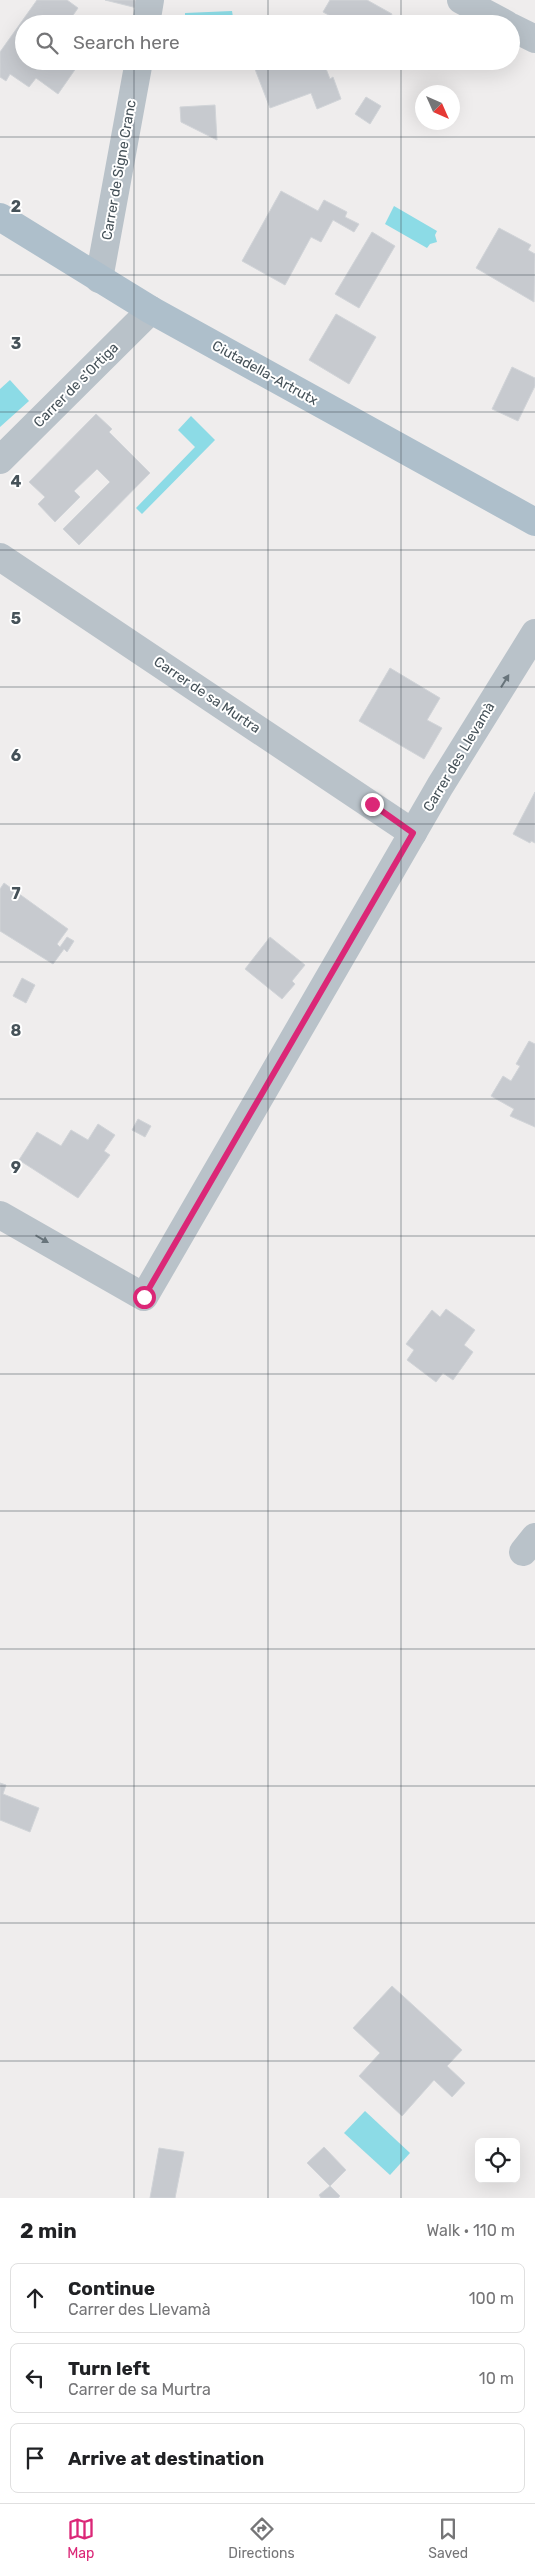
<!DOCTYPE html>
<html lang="en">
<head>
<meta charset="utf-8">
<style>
  :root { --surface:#fff; --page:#f2f2f2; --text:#202124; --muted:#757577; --line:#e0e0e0; --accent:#db2777 }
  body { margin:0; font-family:Rubik,sans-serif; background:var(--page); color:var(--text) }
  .controls { position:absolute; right:15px; bottom:15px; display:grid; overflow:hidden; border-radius:8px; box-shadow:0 5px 20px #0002 }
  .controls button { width:45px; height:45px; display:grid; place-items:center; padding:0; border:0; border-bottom:1px solid var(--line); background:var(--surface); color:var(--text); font:25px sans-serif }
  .compass { position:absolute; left:415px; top:85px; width:45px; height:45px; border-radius:50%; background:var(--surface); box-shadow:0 5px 20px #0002; rotate:135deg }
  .stop { position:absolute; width:15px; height:15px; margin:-11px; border:4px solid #db2777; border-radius:50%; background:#fff }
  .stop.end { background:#db2777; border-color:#fff; box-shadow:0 1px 5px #0008 }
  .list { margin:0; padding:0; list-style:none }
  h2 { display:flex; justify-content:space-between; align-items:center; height:65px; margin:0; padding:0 20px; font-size:21px }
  h2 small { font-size:16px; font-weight:400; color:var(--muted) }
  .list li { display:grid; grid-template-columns:32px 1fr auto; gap:15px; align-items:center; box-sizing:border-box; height:70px; margin:0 10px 10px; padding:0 10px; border:1px solid var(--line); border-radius:8px }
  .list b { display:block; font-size:19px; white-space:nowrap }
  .list p { margin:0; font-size:16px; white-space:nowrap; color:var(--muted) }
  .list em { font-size:16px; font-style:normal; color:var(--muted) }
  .icon { flex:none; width:28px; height:28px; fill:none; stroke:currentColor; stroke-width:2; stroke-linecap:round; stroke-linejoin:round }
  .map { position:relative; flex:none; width:535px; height:2198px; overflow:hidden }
  .search { position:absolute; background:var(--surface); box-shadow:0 5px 20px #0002; left:15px; right:15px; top:15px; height:55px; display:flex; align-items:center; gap:12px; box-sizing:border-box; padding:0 18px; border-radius:28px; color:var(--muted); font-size:19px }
  .sheet { height:305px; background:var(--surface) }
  nav { display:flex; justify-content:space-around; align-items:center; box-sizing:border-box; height:70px; border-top:1px solid var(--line); background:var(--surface); font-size:14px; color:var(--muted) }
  nav a { display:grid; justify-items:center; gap:2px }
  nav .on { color:var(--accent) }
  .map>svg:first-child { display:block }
</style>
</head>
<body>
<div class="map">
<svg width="535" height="2198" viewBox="0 0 535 2198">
  <rect width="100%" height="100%" fill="#efeded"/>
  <!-- water -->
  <g fill="#8cdbe6">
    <path d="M232,11L233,17L239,19V24H185V13Z"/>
    <path d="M394,206L437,231L435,235L437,242L430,244L427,248L385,224Z"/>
    <path d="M10,380L29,401L0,427V389Z"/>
    <path d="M191,416L215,440L142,514L136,508L195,447L178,430Z"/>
    <path d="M365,2111L410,2153L390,2175L344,2133Z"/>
  </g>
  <!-- building -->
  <g fill="#c7cacf" stroke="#d1d4d8">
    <path d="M37,0H67L78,8L67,24H24V61H81L58,94L36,78L29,87L10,74L6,81L0,77V52Z"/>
    <path d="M105,0H139L137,8Z"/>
    <path d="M330,0H367L392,14L387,24H345L323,12Z"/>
    <path d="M260,61H323L330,79L333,77L341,99L317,109L311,93L270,108L253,64Z"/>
    <path d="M366,97L381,106L370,124L355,114Z"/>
    <path d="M215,105L217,140L181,122L180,107Z"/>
    <path d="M281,191L318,211L324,200L347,212L345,217L359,224L354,232L333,220L321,242L311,237L285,285L242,261Z"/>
    <path d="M499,228L531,245L528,250L535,254L534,302L476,268Z"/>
    <path d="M372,232L395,246L359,308L335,294Z"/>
    <path d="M336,314L376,337L349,384L309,360Z"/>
    <path d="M512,367L535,378V386L518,421L492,409Z"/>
    <path d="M96,414L112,429L109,432L150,473L79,545L63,529L110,482L97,469L74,491L80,497L55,522L38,504L45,497L29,482Z"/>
    <path d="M390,668L440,698L427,720L442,728L424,759L359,721Z"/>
    <path d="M535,792V843L531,841L530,843L513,834Z"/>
    <path d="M4,883L68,929L57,944L60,947L67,937L74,941L67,952L64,949L53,964L0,931V889Z"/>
    <path d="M270,937L305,965L292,981L295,984L282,999L245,969Z"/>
    <path d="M22,978L35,985L26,1003L13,996Z"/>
    <path d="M529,1041L535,1044V1127L510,1116L514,1109L491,1096L503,1076L511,1081L520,1066L516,1064Z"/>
    <path d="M138,1119L151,1126L145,1137L132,1130Z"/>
    <path d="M98,1124L115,1135L104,1151L110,1155L78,1198L19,1160L37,1132L61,1146L71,1130L88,1140Z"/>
    <path d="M446,1309L475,1330L464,1345L473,1352L453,1380L443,1373L436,1382L407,1360L414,1350L406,1344L432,1310L440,1317Z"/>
    <path d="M0,1783L6,1785L3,1794L39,1808L30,1832L0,1820Z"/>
    <path d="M392,1986L462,2050L447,2066L465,2083L452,2097L434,2080L402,2116L359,2076L380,2053L353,2028Z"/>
    <path d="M324,2147L346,2170L330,2186L307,2163Z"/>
    <path d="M159,2148L184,2152L175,2198H150Z"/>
    <path d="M330,2186L340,2196L338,2198H321L319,2195Z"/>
  </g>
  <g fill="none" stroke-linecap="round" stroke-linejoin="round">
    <!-- minor -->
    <g stroke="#b9c2c9" stroke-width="28">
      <path d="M461,0L506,24"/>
      <path d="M146,24L150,0"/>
      <path d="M511,27L535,39"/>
      <path d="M99,279L139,61"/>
      <path d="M0,460L151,310"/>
      <path d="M0,557L413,833"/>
      <path d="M0,1215L144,1297L440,786L535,633"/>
      <path d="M523,1552L535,1537"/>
    </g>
    <!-- major -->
    <path stroke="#aebfcb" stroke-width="28" d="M0,217L151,310L535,522"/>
  </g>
  <!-- one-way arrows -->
  <defs><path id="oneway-solid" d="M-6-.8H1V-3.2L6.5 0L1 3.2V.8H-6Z" transform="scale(1.25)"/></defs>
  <g fill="#68747b">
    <use href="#oneway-solid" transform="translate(505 681) rotate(-58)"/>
    <use href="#oneway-solid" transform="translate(42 1239) rotate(30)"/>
  </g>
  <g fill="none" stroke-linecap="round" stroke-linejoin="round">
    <!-- route -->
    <path stroke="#db2777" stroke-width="6" d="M144,1297L413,833L372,804"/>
  </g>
  <!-- grid -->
  <path fill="none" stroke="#465259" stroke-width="1" stroke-opacity="0.55" d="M134,0V24M268,0V24M401,0V24M134,61V2198M268,61V2198M401,61V2198M0,137H535M0,275H535M0,412H535M0,550H535M0,687H535M0,824H535M0,962H535M0,1099H535M0,1236H535M0,1374H535M0,1511H535M0,1649H535M0,1786H535M0,1923H535M0,2061H535"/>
  <g text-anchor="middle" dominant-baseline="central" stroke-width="4" stroke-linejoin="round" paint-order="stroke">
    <!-- street labels -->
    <g font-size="14" fill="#465259" stroke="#fff">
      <text transform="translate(119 170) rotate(-80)">Carrer de Signe Cranc</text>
      <text transform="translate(265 373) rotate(29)">Ciutadella-Artrutx</text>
      <text transform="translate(76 385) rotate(-45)">Carrer de s'Ortiga</text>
      <text transform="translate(207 695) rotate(34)">Carrer de sa Murtra</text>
      <text transform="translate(459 757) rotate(-59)">Carrer des Llevamà</text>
    </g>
  </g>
  <g font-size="16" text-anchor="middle" font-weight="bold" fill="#465259" stroke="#fff" stroke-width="4" stroke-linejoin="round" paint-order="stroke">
    <text x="16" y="212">2</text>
    <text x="16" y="349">3</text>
    <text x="16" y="487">4</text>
    <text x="16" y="624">5</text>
    <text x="16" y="761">6</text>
    <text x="16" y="899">7</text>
    <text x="16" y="1036">8</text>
    <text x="16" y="1173">9</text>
  </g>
</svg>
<div class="controls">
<button><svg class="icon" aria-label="locate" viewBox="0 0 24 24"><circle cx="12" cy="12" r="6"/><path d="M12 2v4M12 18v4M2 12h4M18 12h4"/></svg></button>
</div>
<svg class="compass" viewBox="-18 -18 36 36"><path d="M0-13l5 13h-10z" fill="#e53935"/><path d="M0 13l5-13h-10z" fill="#757577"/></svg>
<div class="stop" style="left:144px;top:1297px"></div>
<div class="stop end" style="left:372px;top:804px"></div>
<div class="search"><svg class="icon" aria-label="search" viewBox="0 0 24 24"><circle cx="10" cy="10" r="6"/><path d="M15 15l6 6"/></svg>Search here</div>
</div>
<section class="sheet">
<h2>2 min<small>Walk · 110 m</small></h2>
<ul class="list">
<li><svg class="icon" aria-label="ahead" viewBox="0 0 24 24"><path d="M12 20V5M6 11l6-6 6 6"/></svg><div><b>Continue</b><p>Carrer des Llevamà</p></div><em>100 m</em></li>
<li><svg class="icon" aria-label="left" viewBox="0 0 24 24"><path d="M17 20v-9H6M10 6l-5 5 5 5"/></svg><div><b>Turn left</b><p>Carrer de sa Murtra</p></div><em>10 m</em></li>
<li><svg class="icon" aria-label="arrive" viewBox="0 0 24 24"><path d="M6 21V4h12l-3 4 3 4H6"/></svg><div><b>Arrive at destination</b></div></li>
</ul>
</section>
<nav>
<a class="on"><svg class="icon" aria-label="map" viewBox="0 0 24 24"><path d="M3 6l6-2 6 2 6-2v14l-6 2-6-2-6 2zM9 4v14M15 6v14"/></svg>Map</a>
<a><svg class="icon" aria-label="directions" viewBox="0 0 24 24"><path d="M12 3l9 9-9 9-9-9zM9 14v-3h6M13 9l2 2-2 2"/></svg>Directions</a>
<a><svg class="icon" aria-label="saved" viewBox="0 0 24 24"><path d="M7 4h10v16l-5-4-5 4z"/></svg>Saved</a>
</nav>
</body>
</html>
